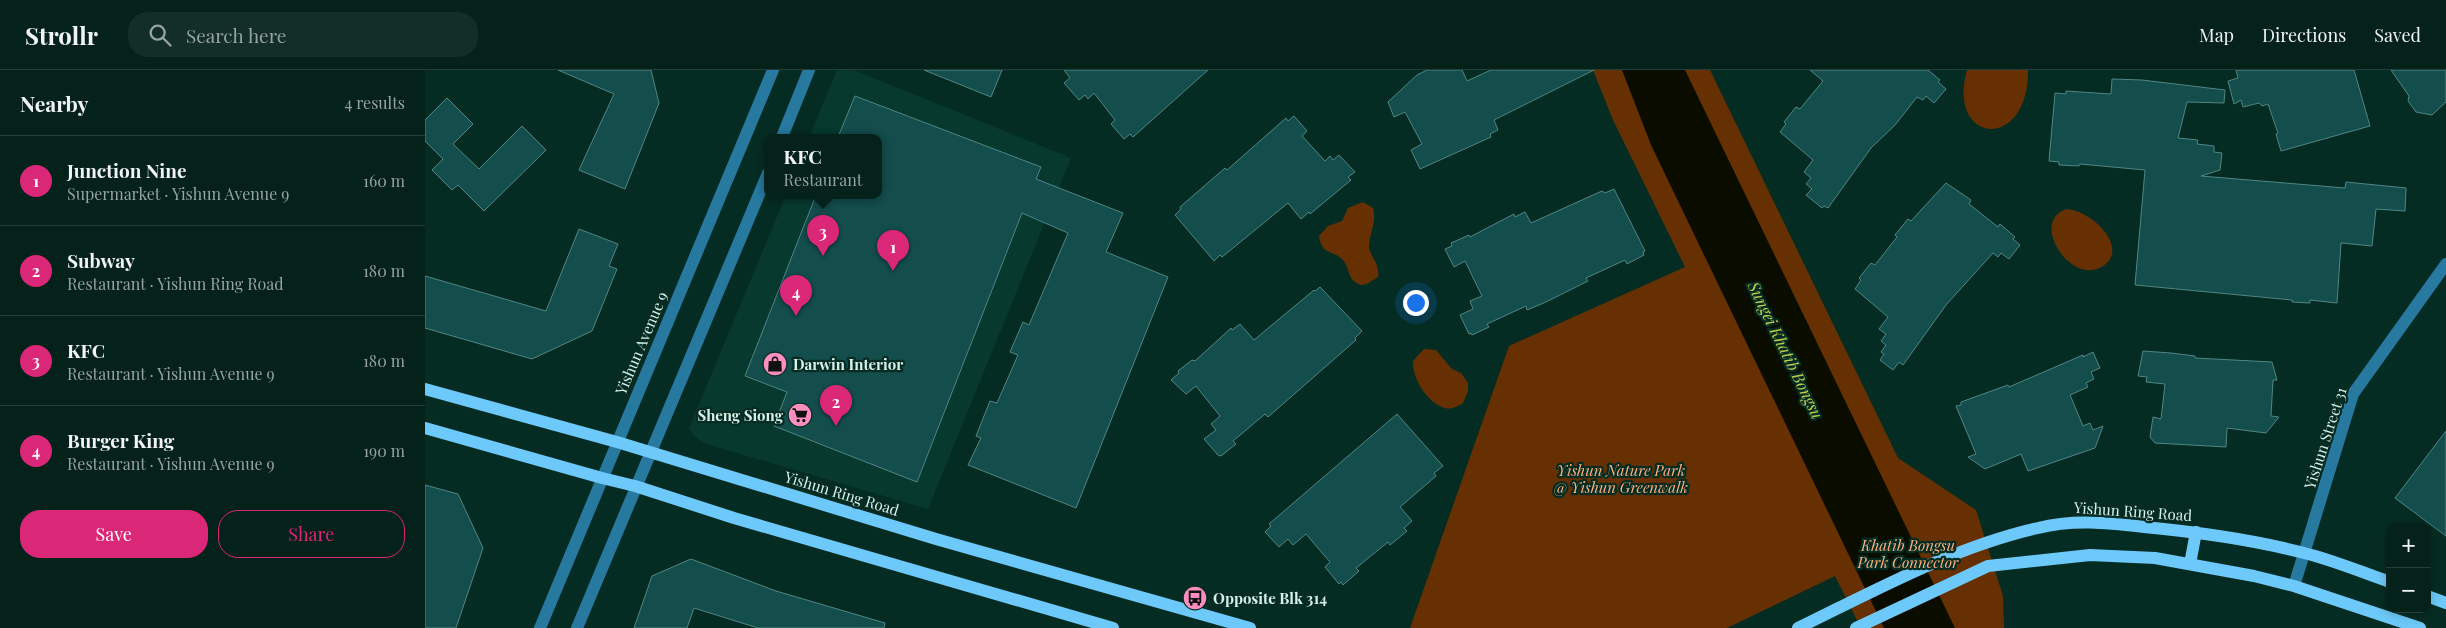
<!DOCTYPE html>
<html lang="en">
<head>
<meta charset="utf-8">
<style>
  :root { --surface:#04211a; --page:#122e27; --text:#f1f3f6; --muted:#97a3a2; --line:#253e39; --accent:#db2777 }
  body { margin:0; font-family:"Playfair Display",serif; background:var(--page); color:var(--text) }
  .controls { position:absolute; right:15px; bottom:15px; display:grid; overflow:hidden; border-radius:10px; box-shadow:0 2px 12px #0003 }
  .controls button { width:45px; height:45px; display:grid; place-items:center; padding:0; border:0; border-bottom:1px solid var(--line); background:var(--surface); color:var(--text); font:25px sans-serif }
  .you { position:absolute; left:990px; top:232px; width:18px; height:18px; margin:-12px; border:4px solid #fff; border-radius:50%; background:#1a73e8; box-shadow:0 0 0 8px #1a73e833 }
  .badge { display:grid; place-items:center; width:32px; height:32px; border-radius:50%; background:var(--accent); color:#fff; font-size:16px; font-weight:700 }
  .pin { position:absolute; translate:-50% -41px; filter:drop-shadow(0 1px 2px #0008) }
  .pin::after { content:''; position:absolute; top:26px; width:18px; height:15px; background:inherit; clip-path:polygon(0 0,100% 0,50% 100%) }
  .popup { position:absolute; left:339px; top:64px; width:118px; height:65px; box-sizing:border-box; display:grid; place-content:center; border-radius:10px; background:var(--surface); filter:drop-shadow(0 1px 4px #0005); font-size:16px; white-space:nowrap; color:var(--muted) }
  .popup b { font-size:19px; color:var(--text) }
  .popup::after { content:''; position:absolute; left:50%; top:100%; margin-left:-10px; border:10px solid transparent; border-top-color:var(--surface) }
  .list { margin:0; padding:0; list-style:none }
  h2 { display:flex; justify-content:space-between; align-items:center; height:65px; margin:0; padding:0 20px; font-size:21px }
  h2 small { font-size:16px; font-weight:400; color:var(--muted) }
  .list li { display:grid; grid-template-columns:32px 1fr auto; gap:15px; align-items:center; box-sizing:border-box; height:90px; padding:0 20px; border-top:1px solid var(--line) }
  .list b { display:block; font-size:19px; white-space:nowrap }
  .list p { margin:0; font-size:16px; white-space:nowrap; color:var(--muted) }
  .list em { font-size:16px; font-style:normal; color:var(--muted) }
  .actions { display:flex; gap:10px; padding:15px 20px }
  .actions a { flex:1; padding:11px 0; border:1px solid var(--accent); border-radius:20px; text-align:center; font-size:18px; color:var(--accent) }
  .actions .main { background:var(--accent); color:#fff }
  .icon { flex:none; width:28px; height:28px; fill:none; stroke:currentColor; stroke-width:2; stroke-linecap:round; stroke-linejoin:round }
  .map { position:relative; flex:none; width:2021px; height:558px; overflow:hidden }
  header { display:flex; align-items:center; gap:30px; box-sizing:border-box; height:70px; padding:0 25px; background:var(--surface); border-bottom:1px solid var(--line) }
  header strong { font-size:24px }
  nav { display:flex; gap:28px; margin-inline-start:auto; font-size:18px }
  .search { width:350px; height:45px; background:var(--page); display:flex; align-items:center; gap:12px; box-sizing:border-box; padding:0 18px; border-radius:20px; color:var(--muted); font-size:19px }
  main { display:flex }
  aside { flex:1; background:var(--surface) }
  .map>svg:first-child { display:block }
</style>
</head>
<body>
<header>
<strong>Strollr</strong>
<div class="search"><svg class="icon" aria-label="search" viewBox="0 0 24 24"><circle cx="10" cy="10" r="6"/><path d="M15 15l6 6"/></svg>Search here</div>
<nav><a>Map</a><a>Directions</a><a>Saved</a></nav>
</header>
<main>
<aside>
<h2>Nearby<small>4 results</small></h2>
<ul class="list">
<li><span class="badge">1</span><div><b>Junction Nine</b><p>Supermarket · Yishun Avenue 9</p></div><em>160 m</em></li>
<li><span class="badge">2</span><div><b>Subway</b><p>Restaurant · Yishun Ring Road</p></div><em>180 m</em></li>
<li><span class="badge">3</span><div><b>KFC</b><p>Restaurant · Yishun Avenue 9</p></div><em>180 m</em></li>
<li><span class="badge">4</span><div><b>Burger King</b><p>Restaurant · Yishun Avenue 9</p></div><em>190 m</em></li>
</ul>
<div class="actions"><a class="main">Save</a><a>Share</a></div>
</aside>
<div class="map">
<svg width="2021" height="558" viewBox="0 0 2021 558">
  <rect width="100%" height="100%" fill="#052c23"/>
  <!-- built -->
  <path fill="#07392e" d="M412,0H429L646,88L503,439L278,373L268,365L264,358L361,125H453V67H384Z"/>
  <!-- green -->
  <g fill="#663002">
    <path d="M1168,0H1285L1473,388L1551,440L1578,526L1579,558H1436L1410,506L1302,558H985L1084,276L1260,197L1188,50Z"/>
    <path d="M1542,0H1603C1604,82 1521,75 1542,0Z"/>
    <path d="M938,132L948,138C952,154 944,163 944,178C947,189 955,195 953,207L942,214L936,215C921,210 926,199 918,190C907,179 897,186 894,166L903,156L917,151L923,138Z"/>
    <path d="M1642,139C1671,142 1709,184 1672,199C1642,210 1605,150 1642,139Z"/>
    <path d="M999,279L1011,280L1027,299L1036,303L1043,313V321L1038,333C1033,336 1026,340 1020,338C1002,333 987,308 988,291Z"/>
  </g>
  <!-- water -->
  <path fill="#0a0c00" d="M1197,0H1260L1530,558H1459L1226,75Z"/>
  <!-- building -->
  <g fill="#134d4c" stroke="#508684">
    <path d="M133,0H226L234,33L200,119L154,100L189,24Z"/>
    <path d="M499,0H577L566,27Z"/>
    <path d="M639,0H783L708,67L705,64L699,69L686,54L690,50L669,23L663,29L660,25L654,30L639,13L645,8Z"/>
    <path d="M1002,0H1037L1042,11L1066,0H1169L1069,50L1073,60L1065,64L1066,67L995,99L986,80L997,74L980,42L969,47L963,32L992,5Z"/>
    <path d="M1385,0H1503L1515,10L1513,12L1521,19L1509,33L1501,26L1498,30L1492,27L1470,55L1446,78L1403,138L1399,136L1397,138L1381,125L1387,119L1381,114L1386,108L1379,102L1388,90L1355,62L1361,54L1359,52L1371,37L1375,39L1398,11Z"/>
    <path d="M1811,0H1929L1945,56L1856,81L1851,64L1853,63L1843,34L1837,36L1834,33L1818,37L1816,30L1809,34L1803,11L1813,8Z"/>
    <path d="M1966,0H2021V32L2007,45L1991,42L1983,31L1984,26Z"/>
    <path d="M1687,9L1717,10L1800,20L1799,33L1762,32L1753,68L1773,70L1772,74L1789,76V82L1797,83L1795,100L1776,106L1920,118L1921,112L1981,118L1980,141L1951,139L1947,176L1916,173L1912,233L1885,230V233L1867,232V230L1710,215L1720,100L1655,94L1654,96L1634,95V92L1624,91L1630,23L1641,24V21L1686,24Z"/>
    <path d="M430,26L616,97L611,109L698,143L681,182L743,207L651,438L543,395L556,368L551,366L565,331L572,333L593,285L585,282L598,252L604,255L643,163L597,143L492,412L349,356L362,322L320,306L391,125H453V67H413Z"/>
    <path d="M22,28L48,54L28,74L54,99L97,56L121,80L59,141L33,115L27,120L7,100L18,89L0,71V50Z"/>
    <path d="M869,46L882,61L877,66L900,91L905,86L908,90L914,85L930,102L923,107L926,110L885,144L884,142L876,149L863,133L797,187L795,185L789,191L750,145L756,139L755,137L800,98L802,100L861,48L863,51Z"/>
    <path d="M1521,113L1546,130L1544,134L1573,157L1575,154L1590,167L1588,169L1595,175L1584,189L1576,183L1573,187L1568,183L1521,235L1478,295L1474,292L1468,300L1455,290L1459,284L1456,282L1461,275L1456,271L1461,264L1454,259L1463,247L1430,219L1436,210L1434,208L1446,193L1450,195L1472,167L1470,165L1483,149L1486,151Z"/>
    <path d="M1189,119L1220,181L1218,182L1219,185L1202,194L1200,190L1161,208L1163,211L1121,232L1102,240L1101,236L1062,254L1064,257L1047,265L1046,263L1044,264L1035,245L1048,239L1045,231L1057,226L1040,191L1029,197L1020,179L1027,176L1026,173L1044,165L1045,167L1089,144L1090,147L1100,142L1106,153L1177,121L1180,123Z"/>
    <path d="M154,159L193,174L184,196L192,199L167,261L107,289L0,258V206L121,241Z"/>
    <path d="M895,217L937,261L930,268L931,270L843,347L840,344L808,371L811,374L796,386L793,385L779,369L791,360L786,354L795,346L771,316L761,324L746,310L754,303L753,301L767,290L770,291L806,258L807,260L815,254L829,270L889,220L890,221Z"/>
    <path d="M1718,281L1746,283L1770,286V288L1847,292L1852,310H1848L1846,346L1854,347L1841,363L1802,358L1801,377L1730,373L1725,367L1728,347L1736,349L1740,314L1721,312L1722,307L1713,306Z"/>
    <path d="M1668,282L1675,298L1666,302L1669,309L1661,313L1663,317L1645,325L1658,356L1665,353L1668,360L1678,356L1670,378L1603,401L1596,384L1560,399L1543,387L1551,384L1531,336L1536,335V332L1583,315L1584,317L1658,285V287Z"/>
    <path d="M972,344L1018,396L1009,403L1011,406L975,437L987,451L979,458L982,461L965,475L963,472L931,498L934,501L918,515L916,512L914,514L900,497L905,492L881,464L868,475L863,469L854,477L840,462L846,456L844,454Z"/>
    <path d="M2021,361V466L1970,428Z"/>
    <path d="M0,415L33,424L58,478L31,558H0Z"/>
    <path d="M266,489L351,521L460,553L459,558H333L269,538L262,558H209L227,506Z"/>
  </g>
  <g fill="none" stroke-linecap="round" stroke-linejoin="round">
    <!-- minor -->
    <g stroke="#2779a0" stroke-width="12">
      <path d="M357,67L384,0"/>
      <path d="M1869,516L1928,324L2021,194"/>
      <path d="M115,558L348,0"/>
      <path d="M152,558L343,103"/>
    </g>
    <!-- major -->
    <g stroke="#6dc9f9" stroke-width="12">
      <path d="M0,319L192,372L511,469L825,558"/>
      <path d="M0,358L177,408L210,416L309,448L688,558"/>
      <path d="M1765,494L1771,462"/>
      <path d="M2002,526L2021,533"/>
      <path d="M1373,558C1451,520 1529,477 1613,458C1649,449 1683,453 1719,457C1772,462 1826,469 1879,483C1908,490 1936,502 1965,512"/>
      <path d="M1431,558L1563,496L1665,485L1730,488L1829,506L1869,516L1995,558"/>
    </g>
  </g>
  <!-- icons -->
  <defs>
    <g id="shop-disc" transform="scale(1.25)"><circle r="9.5" fill="#fd8ebf" stroke="#052c23"/><path d="M-5-2.5h2.3a2.7 3.5 0 0 1 5.4 0H5L5.5 6h-11ZM-1.5-2.5h3a1.5 2.3 0 0 0-3 0Z" fill="#111"/></g>
    <g id="supermarket-disc" transform="scale(1.25)"><circle r="9.5" fill="#fd8ebf" stroke="#052c23"/><path d="M-6-5.5h2.5l.6 2H6L4.5 2H-2.5L-4.4-4H-6ZM-1.5 3.2a1.3 1.3 0 1 0 .1 0ZM3 3.2a1.3 1.3 0 1 0 .1 0Z" fill="#111"/></g>
    <g id="bus-disc" transform="scale(1.25)"><circle r="9.5" fill="#fd8ebf" stroke="#052c23"/><path d="M-5-6H5V4H4V6H2V4H-2V6H-4V4H-5ZM-3.5-4V0h7V-4ZM-3.5 1.2v1.5H-2V1.2ZM2 1.2v1.5H3.5V1.2Z" fill="#111"/></g>
  </defs>
  <g fill-rule="evenodd">
    <use href="#shop-disc" x="350" y="294"/>
    <use href="#supermarket-disc" x="375" y="345"/>
    <use href="#bus-disc" x="770" y="528"/>
  </g>
  <g text-anchor="middle" dominant-baseline="central" stroke-width="4.5" stroke-linejoin="round" paint-order="stroke">
    <!-- street labels -->
    <g font-size="15" fill="#d7f0e8" stroke="#052c23">
      <text transform="translate(216 273) rotate(-67)">Yishun Avenue 9</text>
      <text transform="translate(1900 368) rotate(-72)">Yishun Street 31</text>
      <text transform="translate(417 423) rotate(17)">Yishun Ring Road</text>
      <text transform="translate(1708 441) rotate(4)">Yishun Ring Road</text>
    </g>
    <!-- poi labels -->
    <g font-size="15" font-weight="bold" fill="#d7f0e8" stroke="#052c23" text-anchor="start">
      <text x="368" y="294">Darwin Interior</text>
      <text x="358" y="345" text-anchor="end">Sheng Siong</text>
      <text x="788" y="528">Opposite Blk 314</text>
    </g>
    <!-- park labels -->
    <g font-size="15" font-style="italic" fill="#feb07e" stroke="#052c23">
      <text x="1196" y="400">Yishun Nature Park<tspan x="1196" dy="17">@ Yishun Greenwalk</tspan></text>
      <text x="1483" y="475">Khatib Bongsu<tspan x="1483" dy="17">Park Connector</tspan></text>
    </g>
    <!-- water labels -->
    <g font-size="16" font-style="italic" fill="#c1cb4b" stroke="#052c23">
      <text transform="translate(1361 280) rotate(64)">Sungei Khatib Bongsu</text>
    </g>
  </g>
</svg>
<div class="controls">
<button>+</button>
<button>−</button>
</div>
<div class="you"></div>
<div class="pin badge" style="left:468px;top:201px">1</div>
<div class="pin badge" style="left:411px;top:356px">2</div>
<div class="pin badge" style="left:398px;top:186px">3</div>
<div class="popup"><b>KFC</b>Restaurant</div>
<div class="pin badge" style="left:371px;top:246px">4</div>
</div>
</main>
</body>
</html>
